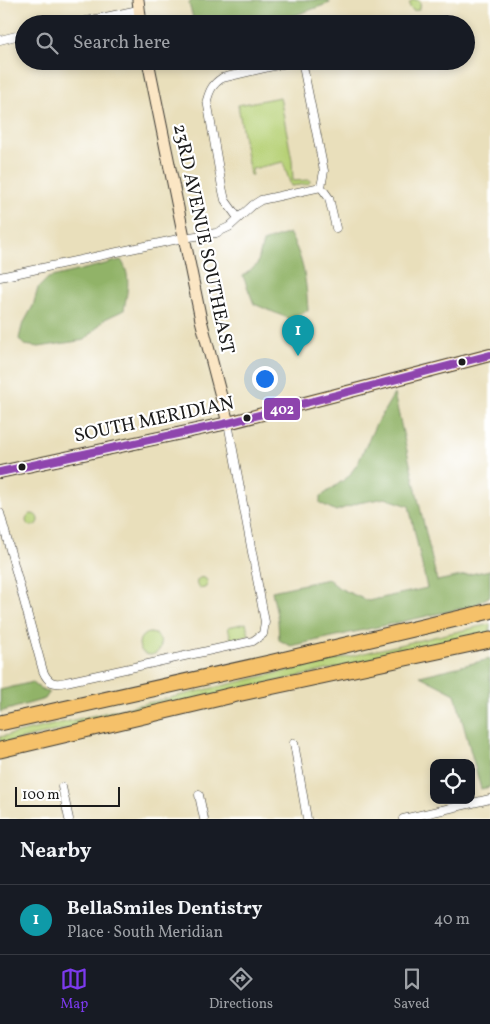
<!DOCTYPE html>
<html lang="en">
<head>
<meta charset="utf-8">
<style>
  :root { --surface:#171b24; --page:#242831; --text:#f1f3f6; --muted:#9ea1a6; --line:#363941; --accent:#7c3aed }
  body { margin:0; font-family:Vollkorn,serif; background:var(--page); color:var(--text) }
  .controls { position:absolute; right:15px; bottom:15px; display:grid; overflow:hidden; border-radius:10px; box-shadow:0 2px 8px #0003 }
  .controls button { width:45px; height:45px; display:grid; place-items:center; padding:0; border:0; border-bottom:1px solid var(--line); background:var(--surface); color:var(--text); font:25px sans-serif }
  .scale { position:absolute; left:15px; bottom:12px; width:105px; box-sizing:border-box; padding-left:5px; border:2px solid #1c1c1c; border-top:0; font-size:14px; line-height:18px; white-space:nowrap; color:#1c1c1c; -webkit-text-stroke:4px #fff; paint-order:stroke }
  .you { position:absolute; left:264px; top:378px; width:18px; height:18px; margin:-12px; border:4px solid #fff; border-radius:50%; background:#1a73e8; box-shadow:0 0 0 8px #1a73e833 }
  .badge { display:grid; place-items:center; width:32px; height:32px; border-radius:50%; background:var(--accent); color:#fff; font-size:16px; font-weight:700 }
  .pin { position:absolute; translate:-50% -41px; filter:drop-shadow(0 1px 2px #0008) }
  .pin::after { content:''; position:absolute; top:26px; width:18px; height:15px; background:inherit; clip-path:polygon(0 0,100% 0,50% 100%) }
  .list { margin:0; padding:0; list-style:none }
  h2 { display:flex; justify-content:space-between; align-items:center; height:65px; margin:0; padding:0 20px; font-size:21px }
  h2 small { font-size:16px; font-weight:400; color:var(--muted) }
  .list li { display:grid; grid-template-columns:32px 1fr auto; gap:15px; align-items:center; box-sizing:border-box; height:70px; padding:0 20px; border-top:1px solid var(--line) }
  .list b { display:block; font-size:19px; white-space:nowrap }
  .list p { margin:0; font-size:16px; white-space:nowrap; color:var(--muted) }
  .list em { font-size:16px; font-style:normal; color:var(--muted) }
  .icon { flex:none; width:28px; height:28px; fill:none; stroke:currentColor; stroke-width:2; stroke-linecap:round; stroke-linejoin:round }
  .map { position:relative; flex:none; width:490px; height:819px; overflow:hidden }
  .search { position:absolute; background:var(--surface); box-shadow:0 2px 8px #0003; left:15px; right:15px; top:15px; height:55px; display:flex; align-items:center; gap:12px; box-sizing:border-box; padding:0 18px; border-radius:28px; color:var(--muted); font-size:19px }
  .sheet { height:135px; background:var(--surface) }
  nav { display:flex; justify-content:space-around; align-items:center; box-sizing:border-box; height:70px; border-top:1px solid var(--line); background:var(--surface); font-size:14px; color:var(--muted) }
  nav a { display:grid; justify-items:center; gap:2px }
  nav .on { color:var(--accent) }
  .map>svg:first-child { display:block }
</style>
</head>
<body>
<div class="map">
<svg width="490" height="819" viewBox="0 0 490 819">
  <rect width="100%" height="100%" fill="#fff"/>
  <filter id="ink" filterUnits="userSpaceOnUse"><feTurbulence type="fractalNoise" baseFrequency=".02" numOctaves="2"/><feDisplacementMap in="SourceGraphic" scale="10" xChannelSelector="R" yChannelSelector="G"/><feConvolveMatrix kernelMatrix="1 2 1 2 8 2 1 2 1" color-interpolation-filters="sRGB"/></filter>
  <filter id="wash" filterUnits="userSpaceOnUse"><feTurbulence type="fractalNoise" baseFrequency=".0096" numOctaves="4" result="noise"/><feDisplacementMap in="SourceGraphic" scale="20" xChannelSelector="R" yChannelSelector="G"/><feGaussianBlur stdDeviation="1.12" result="paint"/><feColorMatrix in="noise" values="0 0 0 0 0 0 0 0 0 0 0 0 0 0 0 0 0 1.4 0 .05"/><feComposite in="paint" operator="in"/></filter>
  <g filter="url(#wash)">
    <rect width="100%" height="100%" fill="#e9dfbb"/>
    <!-- green -->
    <g fill="#b7d177" stroke="#6a764a">
      <circle cx="415" cy="5" r="5.5"/>
      <path d="M280,97L292,160L293,181L310,180L311,181L308,184L291,186L283,162L252,169V175H250L238,105Z"/>
      <circle cx="32" cy="520" r="6"/>
      <circle cx="202" cy="583" r="5.5"/>
      <path d="M246,623L249,635L231,640L228,627Z"/>
      <path d="M490,624V633L0,744V737Z"/>
      <circle cx="150" cy="644" r="11"/>
    </g>
    <!-- forest -->
    <g fill="#91b368" stroke="#566842">
      <path d="M191,0H329L330,3L276,22L256,24H210L193,18L189,4Z"/>
      <path d="M289,233C304,259 306,280 308,310L290,319L254,304L243,276L257,265L263,242Z"/>
      <path d="M121,260C132,276 127,292 124,310L105,319L85,340L39,347L24,345L19,339L22,326L33,306L38,288L48,278Z"/>
      <path d="M394,394L437,581L490,570V596L473,606L291,646L279,640L278,620L272,591L328,579L339,588L368,601L427,588L409,506L385,498L358,503L336,511L320,503V497L348,477L358,463L375,426Z"/>
      <path d="M490,659V787L481,789L455,694L420,676Z"/>
      <path d="M33,682L35,685L49,693L45,699L0,712V690Z"/>
    </g>
  </g>
  <g filter="url(#ink)">
    <g fill="none" stroke-linecap="round" stroke-linejoin="round">
      <!-- street casing -->
      <g stroke="#3b3934" stroke-width="9">
        <g id="street">
          <path d="M73,24L138,10"/>
          <path d="M0,40L24,34"/>
          <path d="M302,61L324,171L321,187L329,198L336,228"/>
          <path d="M238,218L225,200L222,187L207,100C210,89 213,84 222,78L295,61"/>
          <path d="M0,277L183,238L216,233L229,227L253,205L261,200L321,187"/>
          <path d="M0,513L43,671C48,683 54,685 66,682L253,641L263,634L265,622L228,423"/>
          <path d="M294,743L307,819"/>
          <path d="M62,787L69,819"/>
          <path d="M199,795L204,819"/>
          <path d="M403,819L490,799"/>
        </g>
      </g>
      <!-- secondary casing -->
      <g stroke="#3b3934" stroke-width="13">
        <g id="secondary">
          <path d="M138,0L141,24"/>
          <path d="M148,61L201,320L228,423"/>
        </g>
      </g>
      <!-- primary casing -->
      <g stroke="#3b3934" stroke-width="14">
        <path id="primary" d="M0,472L228,423L490,355"/>
      </g>
      <!-- highway casing -->
      <g stroke="#3b3934" stroke-width="17">
        <g id="highway">
          <path d="M0,723L269,663L490,611"/>
          <path d="M0,750L237,694L490,640"/>
        </g>
      </g>
      <!-- street -->
      <use href="#street" stroke="#fff" stroke-width="8"/>
      <!-- secondary -->
      <use href="#secondary" stroke="#fbe6c4" stroke-width="11"/>
      <!-- primary -->
      <use href="#primary" stroke="#f5c16b" stroke-width="12"/>
      <!-- highway -->
      <use href="#highway" stroke="#f5c16b" stroke-width="15"/>
      <!-- bus-1 casing -->
      <g stroke="#fff" stroke-width="11">
        <path id="bus-1" d="M0,472L228,423L490,355"/>
      </g>
      <!-- bus-1 -->
      <use href="#bus-1" stroke="#8e44ad" stroke-width="8"/>
    </g>
  </g>
  <!-- markers -->
  <g fill="#1c1c1c" stroke="#fff" stroke-width="2">
    <circle cx="462" cy="362" r="4.5"/>
    <circle cx="247" cy="418" r="4.5"/>
    <circle cx="22" cy="467" r="4.5"/>
  </g>
  <g text-anchor="middle" dominant-baseline="central" stroke-width="4.5" stroke-linejoin="round" paint-order="stroke">
    <!-- street labels -->
    <g font-size="19" fill="#1c1c1c" stroke="#fff">
      <text transform="translate(203 239) rotate(78)">23RD AVENUE SOUTHEAST</text>
      <text transform="translate(154 420) rotate(-12)">SOUTH MERIDIAN</text>
    </g>
  </g>
  <rect stroke="#fff" stroke-width="2" x="263" y="397" width="38" height="24" rx="5" fill="#8e44ad"/>
  <g font-size="14" text-anchor="middle" font-weight="bold" fill="#fff">
    <text x="282" y="414">402</text>
  </g>
</svg>
<div class="controls">
<button><svg class="icon" aria-label="locate" viewBox="0 0 24 24"><circle cx="12" cy="12" r="6"/><path d="M12 2v4M12 18v4M2 12h4M18 12h4"/></svg></button>
</div>
<div class="scale">100 m</div>
<div class="you"></div>
<div class="pin badge" style="left:298px;top:356px;background:#0f9aa8">1</div>
<div class="search"><svg class="icon" aria-label="search" viewBox="0 0 24 24"><circle cx="10" cy="10" r="6"/><path d="M15 15l6 6"/></svg>Search here</div>
</div>
<section class="sheet">
<h2>Nearby<small></small></h2>
<ul class="list">
<li><span class="badge" style="background:#0f9aa8">1</span><div><b>BellaSmiles Dentistry</b><p>Place · South Meridian</p></div><em>40 m</em></li>
</ul>
</section>
<nav>
<a class="on"><svg class="icon" aria-label="map" viewBox="0 0 24 24"><path d="M3 6l6-2 6 2 6-2v14l-6 2-6-2-6 2zM9 4v14M15 6v14"/></svg>Map</a>
<a><svg class="icon" aria-label="directions" viewBox="0 0 24 24"><path d="M12 3l9 9-9 9-9-9zM9 14v-3h6M13 9l2 2-2 2"/></svg>Directions</a>
<a><svg class="icon" aria-label="saved" viewBox="0 0 24 24"><path d="M7 4h10v16l-5-4-5 4z"/></svg>Saved</a>
</nav>
</body>
</html>
